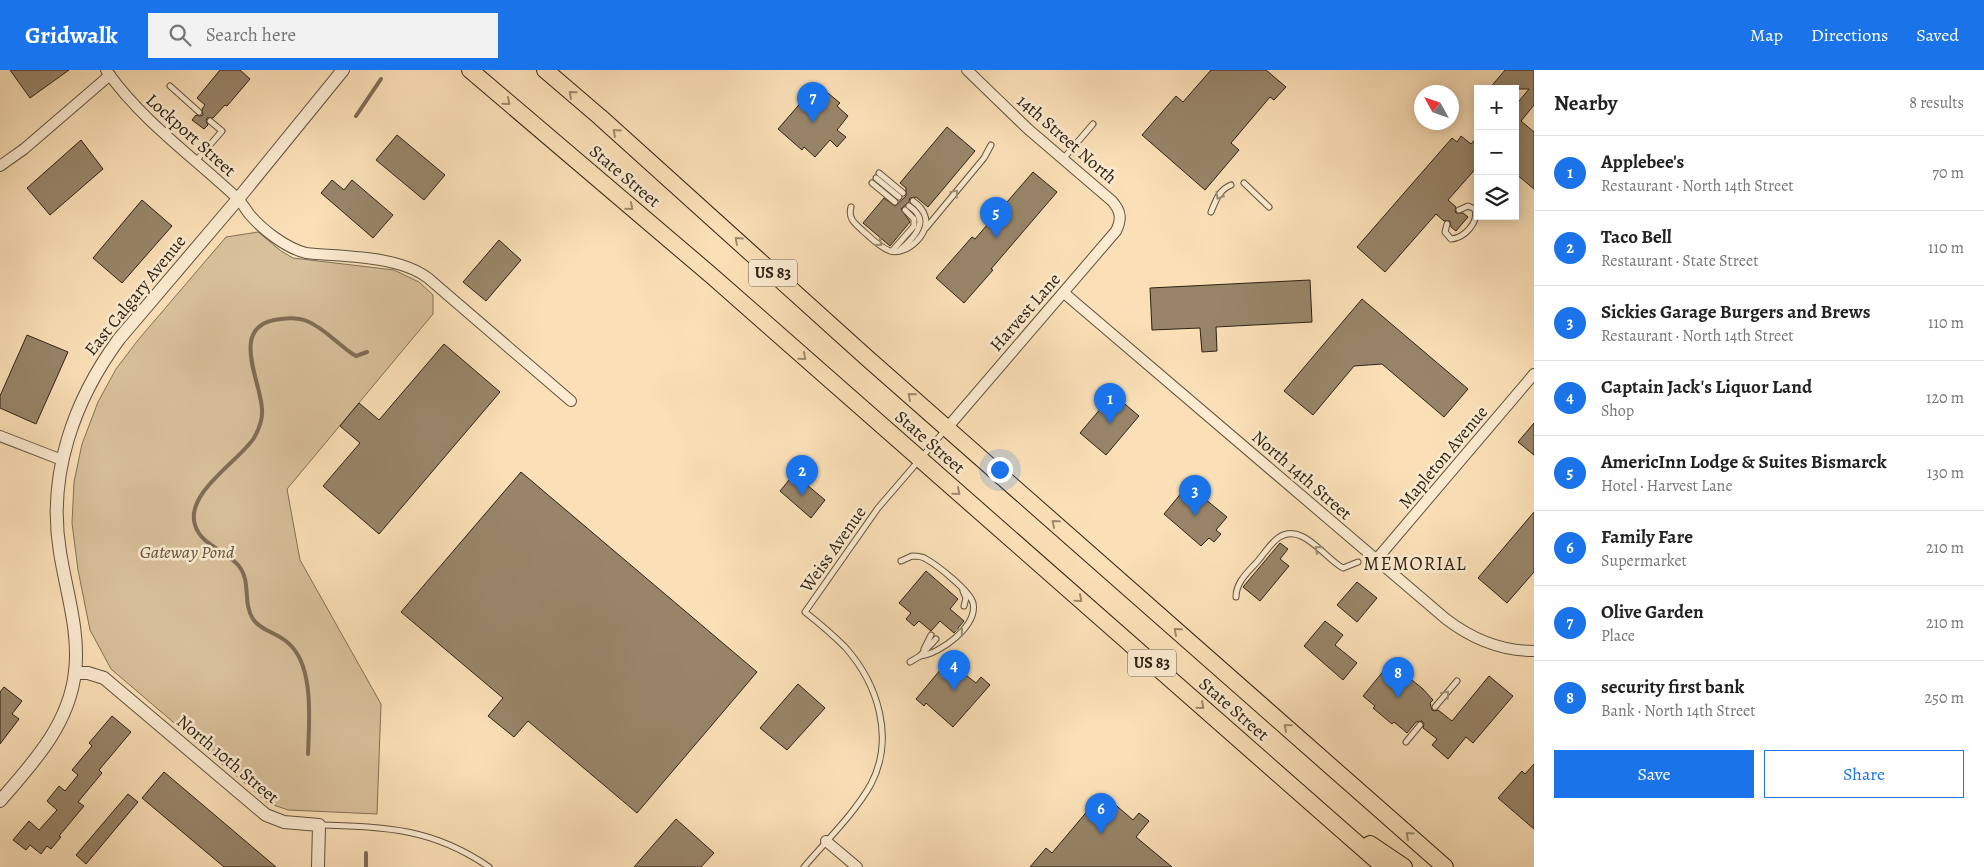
<!DOCTYPE html>
<html lang="en">
<head>
<meta charset="utf-8">
<style>
  :root { --surface:#fff; --page:#f2f2f2; --text:#222; --muted:#767676; --line:#e0e0e0; --accent:#1a73e8 }
  body { margin:0; font-family:Alegreya,serif; background:var(--page); color:var(--text) }
  .controls { position:absolute; right:15px; top:15px; display:grid; overflow:hidden; border-radius:0px; box-shadow:0 2px 12px #0003 }
  .controls button { width:45px; height:45px; display:grid; place-items:center; padding:0; border:0; border-bottom:1px solid var(--line); background:var(--surface); color:var(--text); font:25px sans-serif }
  .compass { position:absolute; left:1414px; top:15px; width:45px; height:45px; border-radius:50%; background:var(--surface); box-shadow:0 2px 12px #0003; rotate:310deg }
  .you { position:absolute; left:999px; top:399px; width:18px; height:18px; margin:-12px; border:4px solid #fff; border-radius:50%; background:#1a73e8; box-shadow:0 0 0 8px #1a73e833 }
  .badge { display:grid; place-items:center; width:32px; height:32px; border-radius:50%; background:var(--accent); color:#fff; font-size:16px; font-weight:700 }
  .pin { position:absolute; translate:-50% -41px; filter:drop-shadow(0 1px 2px #0008) }
  .pin::after { content:''; position:absolute; top:26px; width:18px; height:15px; background:inherit; clip-path:polygon(0 0,100% 0,50% 100%) }
  .list { margin:0; padding:0; list-style:none }
  h2 { display:flex; justify-content:space-between; align-items:center; height:65px; margin:0; padding:0 20px; font-size:21px }
  h2 small { font-size:16px; font-weight:400; color:var(--muted) }
  .list li { display:grid; grid-template-columns:32px 1fr auto; gap:15px; align-items:center; box-sizing:border-box; height:75px; padding:0 20px; border-top:1px solid var(--line) }
  .list b { display:block; font-size:19px; white-space:nowrap }
  .list p { margin:0; font-size:16px; white-space:nowrap; color:var(--muted) }
  .list em { font-size:16px; font-style:normal; color:var(--muted) }
  .actions { display:flex; gap:10px; padding:15px 20px }
  .actions a { flex:1; padding:11px 0; border:1px solid var(--accent); border-radius:0px; text-align:center; font-size:18px; color:var(--accent) }
  .actions .main { background:var(--accent); color:#fff }
  .icon { flex:none; width:28px; height:28px; fill:none; stroke:currentColor; stroke-width:2; stroke-linecap:round; stroke-linejoin:round }
  .map { position:relative; flex:none; width:1534px; height:797px; overflow:hidden }
  header { display:flex; align-items:center; gap:30px; box-sizing:border-box; height:70px; padding:0 25px; background:var(--accent); color:#fff }
  header strong { font-size:24px }
  nav { display:flex; gap:28px; margin-inline-start:auto; font-size:18px }
  .search { width:350px; height:45px; background:var(--page); display:flex; align-items:center; gap:12px; box-sizing:border-box; padding:0 18px; border-radius:0px; color:var(--muted); font-size:19px }
  main { display:flex }
  aside { flex:1; background:var(--surface) }
  .map>svg:first-child { display:block }
</style>
</head>
<body>
<header>
<strong>Gridwalk</strong>
<div class="search"><svg class="icon" aria-label="search" viewBox="0 0 24 24"><circle cx="10" cy="10" r="6"/><path d="M15 15l6 6"/></svg>Search here</div>
<nav><a>Map</a><a>Directions</a><a>Saved</a></nav>
</header>
<main>
<div class="map">
<svg width="1534" height="797" viewBox="0 0 1534 797">
  <rect width="100%" height="100%" fill="#fbe0b7"/>
  <filter id="stains"><feTurbulence type="fractalNoise" baseFrequency=".004" numOctaves="4"/><feColorMatrix values="0 0 0 0 .2 0 0 0 0 .09 0 0 0 0 .02 0 0 0 .5 -.17"/></filter>
  <radialGradient id="worn" r=".72"><stop offset=".6" stop-color="#630" stop-opacity="0"/><stop offset="1" stop-color="#630" stop-opacity=".3"/></radialGradient>
  <!-- green -->
  <path fill="#d8c09b" stroke="#827158" d="M258,162L281,181L293,188L394,200L419,212L433,225V244L287,419L300,490L381,634L377,744L288,740L268,733L111,599L90,560L78,500L72,453L74,412L82,374L98,332L116,299L138,270L226,167Z"/>
  <g fill="none" stroke-linecap="round" stroke-linejoin="round">
    <!-- stream -->
    <g stroke="#7f6d55" stroke-width="4">
      <path d="M356,46L381,9"/>
      <path d="M308,684C309,652 315,594 287,572C277,563 260,560 253,549C242,532 252,511 238,495C225,480 201,475 195,455C185,423 238,392 254,368C259,359 263,349 262,339C261,312 230,259 274,250C284,248 297,247 307,251C326,259 339,276 356,286L367,282"/>
      <path d="M366,797V783"/>
    </g>
  </g>
  <!-- building -->
  <g fill="#988569" stroke="#2d2215">
    <path d="M10,0H69L30,28Z"/>
    <path d="M220,0H240L250,9L227,36L225,35L213,48H207L206,51L208,55L204,59L192,50L196,45L200,46L203,45L202,39L205,35L197,28Z"/>
    <path d="M1211,0H1266L1286,17L1274,30L1270,27L1231,73L1239,80L1205,120L1142,65L1176,26L1183,32Z"/>
    <path d="M1505,0H1534V35L1521,51L1534,62V119L1515,103V36L1529,19H1489Z"/>
    <path d="M817,14L840,33L837,36L848,46L837,60L846,67L837,77L830,70L815,87L804,77L802,80L778,59Z"/>
    <path d="M947,57L975,81L928,137L916,127L910,128L909,132L901,139L910,152L890,176L863,153L884,128L895,136L906,126V118L900,113Z"/>
    <path d="M397,65L445,105L424,130L376,90Z"/>
    <path d="M1461,66L1471,74L1478,66V96L1448,130L1456,137L1455,140L1456,143H1463L1468,147L1456,161L1451,157L1450,151H1444L1436,144L1385,202L1357,177L1452,68L1457,72Z"/>
    <path d="M81,70L103,99L50,145L27,118Z"/>
    <path d="M1033,102L1057,122L991,199L993,200L964,233L936,208L972,167L975,169Z"/>
    <path d="M332,110L344,120L352,110L393,145L373,168L321,123Z"/>
    <path d="M142,130L172,156L122,213L93,188Z"/>
    <path d="M499,170L521,190L486,231L463,212Z"/>
    <path d="M1310,210L1312,252L1216,257L1217,281L1202,282L1200,258L1152,260L1150,218Z"/>
    <path d="M1362,229L1468,319L1444,347L1382,294L1354,296L1313,345L1284,321Z"/>
    <path d="M27,265L68,282L36,354L0,338V326Z"/>
    <path d="M444,274L500,322L379,464L323,416L360,373L340,356L359,333L379,350Z"/>
    <path d="M1113,324L1139,346L1106,385L1080,363Z"/>
    <path d="M1534,353V385L1518,372Z"/>
    <path d="M521,402L757,602L637,743L528,651L514,667L488,646L503,628L401,542Z"/>
    <path d="M794,404L825,430L811,448L780,421Z"/>
    <path d="M1188,415L1227,447L1216,460L1221,464L1214,472L1209,468L1201,476L1164,444Z"/>
    <path d="M1534,442V502L1507,533L1478,508Z"/>
    <path d="M1280,473L1288,479L1280,489L1289,496L1260,531L1243,517Z"/>
    <path d="M926,501L958,529L950,539L964,551L954,563L940,551L931,561L919,551L914,556L906,549L911,543L899,533Z"/>
    <path d="M1357,512L1377,528L1357,552L1337,535Z"/>
    <path d="M1325,551L1343,565L1335,575L1357,593L1343,610L1304,576Z"/>
    <path d="M951,587L960,595L957,598L976,613L981,607L990,615L953,657L926,633L924,636L916,629Z"/>
    <path d="M1390,593L1422,618L1433,630L1430,633L1432,640L1435,641L1438,640L1452,651L1489,606L1513,626L1473,673L1466,667L1448,689L1432,675L1437,669L1423,658L1424,654L1422,651L1416,652L1407,663L1394,652L1392,654L1373,638L1375,636L1363,626Z"/>
    <path d="M798,614L825,638L787,680L760,658Z"/>
    <path d="M4,617L22,631L12,644L19,649L0,674V622Z"/>
    <path d="M112,646L131,662L99,700L102,703L78,732L84,736L59,766L61,767L51,779L47,776L41,784L30,775L26,780L13,770L29,751L39,760L57,740L47,731L59,716L65,721L78,705L72,700L92,676L89,673Z"/>
    <path d="M1534,694V759L1498,728L1522,701L1525,704Z"/>
    <path d="M164,702L276,797H224L142,728Z"/>
    <path d="M128,724L138,732L86,794L76,785Z"/>
    <path d="M1111,731L1133,750L1139,743L1149,751L1136,767L1172,797H1030L1046,778L1052,783L1095,732L1101,736L1104,733L1107,736Z"/>
    <path d="M676,749L714,783L701,797H634Z"/>
  </g>
  <g fill="none" stroke-linecap="round" stroke-linejoin="round">
    <!-- service casing -->
    <g stroke="#60523e" stroke-width="7">
      <g id="service">
        <path d="M170,16L199,42"/>
        <path d="M1063,89L1093,54"/>
        <path d="M195,92L222,61L210,51"/>
        <path d="M879,103L903,123"/>
        <path d="M876,108L899,127"/>
        <path d="M872,113L895,132"/>
        <path d="M1244,113L1269,137"/>
        <path d="M851,137C848,148 854,153 862,160C870,167 879,177 890,181C907,186 931,163 925,146C923,139 918,135 913,131"/>
        <path d="M1211,142C1216,130 1219,120 1231,115"/>
        <path d="M1447,154L1445,162L1451,169C1464,168 1479,153 1475,139L1468,136L1459,140"/>
        <path d="M926,158L984,88L991,75"/>
        <path d="M900,180C908,173 926,157 918,145C916,141 912,138 909,136"/>
        <path d="M892,181L914,156V149L905,140"/>
        <path d="M901,491L912,486C917,486 922,486 926,489C937,495 970,521 973,533C978,556 940,584 920,586"/>
        <path d="M963,521L966,528L964,536"/>
        <path d="M1236,527C1236,512 1248,502 1257,492C1264,484 1270,474 1278,468C1302,451 1324,488 1343,498L1358,492"/>
        <path d="M924,579L931,565"/>
        <path d="M910,592L920,586L936,569"/>
        <path d="M1435,637L1457,611"/>
        <path d="M1406,672L1420,655"/>
        <path d="M320,755C386,757 432,758 489,797"/>
        <path d="M804,797C826,771 855,743 871,714C895,668 878,614 845,577C832,564 819,553 805,542L878,438L946,359"/>
      </g>
    </g>
    <!-- minor casing -->
    <g stroke="#60523e" stroke-width="12">
      <g id="minor">
        <path d="M106,0C143,52 190,84 236,127C242,132 245,139 250,145C263,160 286,178 306,183C343,187 398,185 428,208L571,331"/>
        <path d="M0,96L24,79L110,5"/>
        <path d="M1064,223L1446,549C1472,569 1501,581 1534,581"/>
        <path d="M947,358L1116,161C1122,149 1121,141 1112,131L1028,59L967,0"/>
        <path d="M0,366L62,390"/>
        <path d="M1376,490L1534,304"/>
        <path d="M826,771L857,797"/>
      </g>
    </g>
    <!-- tertiary casing -->
    <g stroke="#60523e" stroke-width="14">
      <g id="tertiary">
        <path d="M75,603H88L104,608L266,745L284,752L319,755L318,797"/>
        <path d="M0,731C33,693 69,655 75,602C80,562 66,521 60,482C47,405 74,330 119,269L238,129L343,0"/>
      </g>
    </g>
    <!-- trunk casing -->
    <g stroke="#2d2215" stroke-width="18">
      <g id="trunk">
        <path d="M470,0L712,206L1384,797"/>
        <path d="M545,0L600,47L866,287L1445,797"/>
        <path d="M1370,774L1404,797"/>
      </g>
    </g>
    <!-- service -->
    <use href="#service" stroke="#fcebd0" stroke-width="5"/>
    <!-- minor -->
    <use href="#minor" stroke="#fcebd0" stroke-width="10"/>
    <!-- tertiary -->
    <use href="#tertiary" stroke="#fcebd0" stroke-width="12"/>
    <!-- trunk -->
    <use href="#trunk" stroke="#fbe0b7" stroke-width="16"/>
  </g>
  <!-- one-way arrows -->
  <defs><path id="oneway-chevron" d="M-2-3.5L2.5 0L-2 3.5" fill="none" stroke-width="1.6" stroke-linecap="round" stroke-linejoin="round" transform="scale(1.25)"/></defs>
  <g stroke="#9e8a6e">
    <use href="#oneway-chevron" transform="translate(572 24) rotate(-139)"/>
    <use href="#oneway-chevron" transform="translate(507 32) rotate(40)"/>
    <use href="#oneway-chevron" transform="translate(616 62) rotate(-138)"/>
    <use href="#oneway-chevron" transform="translate(630 137) rotate(40)"/>
    <use href="#oneway-chevron" transform="translate(738 170) rotate(-138)"/>
    <use href="#oneway-chevron" transform="translate(803 287) rotate(41)"/>
    <use href="#oneway-chevron" transform="translate(911 326) rotate(-139)"/>
    <use href="#oneway-chevron" transform="translate(957 422) rotate(41)"/>
    <use href="#oneway-chevron" transform="translate(1055 453) rotate(-139)"/>
    <use href="#oneway-chevron" transform="translate(1079 529) rotate(41)"/>
    <use href="#oneway-chevron" transform="translate(1177 561) rotate(-139)"/>
    <use href="#oneway-chevron" transform="translate(1201 636) rotate(41)"/>
    <use href="#oneway-chevron" transform="translate(1287 657) rotate(-139)"/>
    <use href="#oneway-chevron" transform="translate(1409 765) rotate(-138)"/>
  </g>
  <g stroke="#9f917c">
    <use href="#oneway-chevron" transform="translate(955 123) rotate(-50)"/>
    <use href="#oneway-chevron" transform="translate(1219 126) rotate(120)"/>
    <use href="#oneway-chevron" transform="translate(879 173) rotate(39)"/>
    <use href="#oneway-chevron" transform="translate(1318 479) rotate(-140)"/>
    <use href="#oneway-chevron" transform="translate(960 561) rotate(-50)"/>
    <use href="#oneway-chevron" transform="translate(1446 624) rotate(-50)"/>
  </g>
  <g text-anchor="middle" dominant-baseline="central" stroke-width="5" stroke-linejoin="round" paint-order="stroke">
    <!-- shield labels -->
    <g fill="#fcebd0" stroke="#6b5e4d" stroke-width="1">
      <rect x="749" y="189.5" width="48" height="27" rx="4"/>
      <rect x="1128" y="579.5" width="48" height="27" rx="4"/>
    </g>
    <g font-size="16" font-weight="bold" fill="#2d2215">
      <text x="773" y="203">US 83</text>
      <text x="1152" y="593">US 83</text>
    </g>
    <!-- street labels -->
    <g font-size="18" fill="#2d2215" stroke="#fcebd0">
      <text transform="translate(191 65) rotate(42)">Lockport Street</text>
      <text transform="translate(1067 69) rotate(41)">14th Street North</text>
      <text transform="translate(625 106) rotate(40)">State Street</text>
      <text transform="translate(135 225) rotate(-51)">East Calgary Avenue</text>
      <text transform="translate(1025 242) rotate(-49)">Harvest Lane</text>
      <text transform="translate(930 372) rotate(41)">State Street</text>
      <text transform="translate(1443 387) rotate(-50)">Mapleton Avenue</text>
      <text transform="translate(1302 405) rotate(41)">North 14th Street</text>
      <text transform="translate(833 479) rotate(-55)">Weiss Avenue</text>
      <text transform="translate(1234 639) rotate(41)">State Street</text>
      <text transform="translate(228 689) rotate(40)">North 10th Street</text>
    </g>
    <!-- park labels -->
    <g font-size="18" font-style="italic" fill="#60513d" stroke="#fcebd0">
      <text x="187" y="482">Gateway Pond</text>
    </g>
    <!-- neighbourhood labels -->
    <g font-size="19" letter-spacing="1" fill="#2d2215" stroke="#fcebd0">
      <text x="1415" y="494">MEMORIAL</text>
    </g>
  </g>
  <rect width="100%" height="100%" filter="url(#stains)"/>
  <rect width="100%" height="100%" fill="url(#worn)"/>
</svg>
<div class="controls">
<button>+</button>
<button>−</button>
<button><svg class="icon" aria-label="layers" viewBox="0 0 24 24"><path d="M12 4l9 5-9 5-9-5zM3 14l9 5 9-5"/></svg></button>
</div>
<svg class="compass" viewBox="-18 -18 36 36"><path d="M0-13l5 13h-10z" fill="#e53935"/><path d="M0 13l5-13h-10z" fill="#767676"/></svg>
<div class="you"></div>
<div class="pin badge" style="left:1110px;top:354px">1</div>
<div class="pin badge" style="left:802px;top:426px">2</div>
<div class="pin badge" style="left:1195px;top:446px">3</div>
<div class="pin badge" style="left:954px;top:621px">4</div>
<div class="pin badge" style="left:996px;top:168px">5</div>
<div class="pin badge" style="left:1101px;top:764px">6</div>
<div class="pin badge" style="left:813px;top:53px">7</div>
<div class="pin badge" style="left:1398px;top:628px">8</div>
</div>
<aside>
<h2>Nearby<small>8 results</small></h2>
<ul class="list">
<li><span class="badge">1</span><div><b>Applebee's</b><p>Restaurant · North 14th Street</p></div><em>70 m</em></li>
<li><span class="badge">2</span><div><b>Taco Bell</b><p>Restaurant · State Street</p></div><em>110 m</em></li>
<li><span class="badge">3</span><div><b>Sickies Garage Burgers and Brews</b><p>Restaurant · North 14th Street</p></div><em>110 m</em></li>
<li><span class="badge">4</span><div><b>Captain Jack's Liquor Land</b><p>Shop</p></div><em>120 m</em></li>
<li><span class="badge">5</span><div><b>AmericInn Lodge &amp; Suites Bismarck</b><p>Hotel · Harvest Lane</p></div><em>130 m</em></li>
<li><span class="badge">6</span><div><b>Family Fare</b><p>Supermarket</p></div><em>210 m</em></li>
<li><span class="badge">7</span><div><b>Olive Garden</b><p>Place</p></div><em>210 m</em></li>
<li><span class="badge">8</span><div><b>security first bank</b><p>Bank · North 14th Street</p></div><em>250 m</em></li>
</ul>
<div class="actions"><a class="main">Save</a><a>Share</a></div>
</aside>
</main>
</body>
</html>
